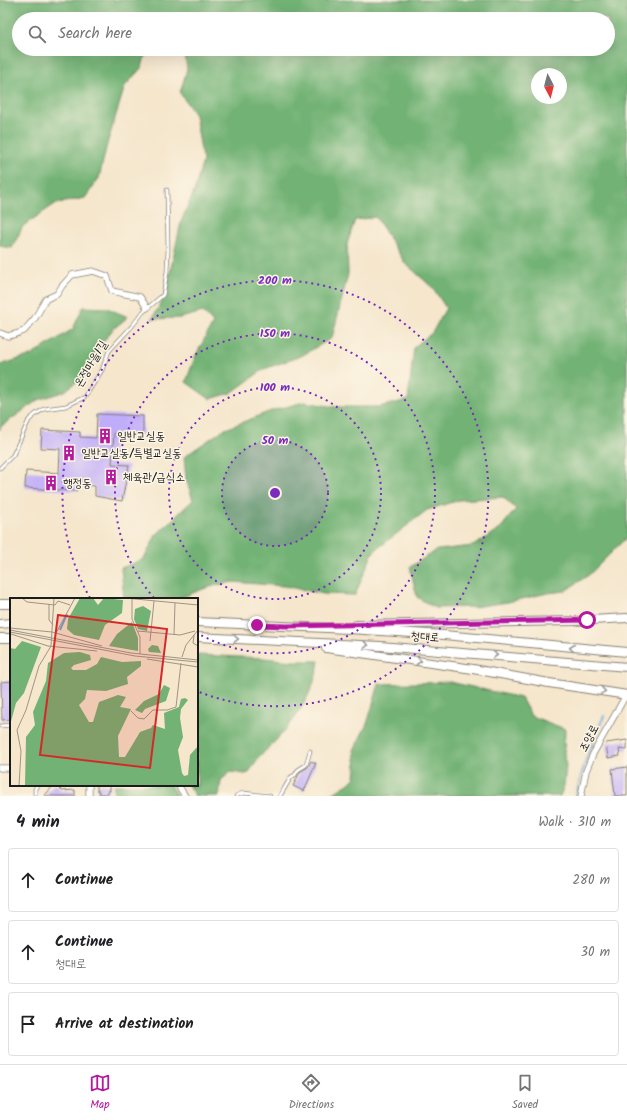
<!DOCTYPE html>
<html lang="en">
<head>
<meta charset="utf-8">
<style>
  :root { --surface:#fff; --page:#f6f6f6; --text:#202124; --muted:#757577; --line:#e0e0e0; --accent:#b5179e }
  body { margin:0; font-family:Kalam,"Poor Story",sans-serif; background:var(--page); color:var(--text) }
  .compass { position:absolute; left:531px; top:68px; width:36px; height:36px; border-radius:50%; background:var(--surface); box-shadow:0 4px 16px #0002; rotate:173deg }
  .stop { position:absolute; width:12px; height:12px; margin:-9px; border:3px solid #b5179e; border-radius:50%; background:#fff }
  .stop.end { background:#b5179e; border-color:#fff; box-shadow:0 1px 4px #0008 }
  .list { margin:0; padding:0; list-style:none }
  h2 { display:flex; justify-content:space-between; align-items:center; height:52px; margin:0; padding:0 16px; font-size:17px }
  h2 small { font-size:13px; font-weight:400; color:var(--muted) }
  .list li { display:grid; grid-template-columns:26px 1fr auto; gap:12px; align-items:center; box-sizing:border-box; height:64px; margin:0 8px 8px; padding:0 8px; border:1px solid var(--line); border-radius:4px }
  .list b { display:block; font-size:15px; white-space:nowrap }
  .list p { margin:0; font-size:13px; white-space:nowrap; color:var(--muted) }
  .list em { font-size:13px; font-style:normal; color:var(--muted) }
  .icon { flex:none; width:22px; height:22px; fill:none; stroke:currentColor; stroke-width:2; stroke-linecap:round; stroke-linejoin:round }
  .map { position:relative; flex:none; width:627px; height:796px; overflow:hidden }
  .search { position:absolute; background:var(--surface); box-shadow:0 4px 16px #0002; left:12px; right:12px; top:12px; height:44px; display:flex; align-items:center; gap:10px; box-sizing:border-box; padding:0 14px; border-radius:22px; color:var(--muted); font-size:15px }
  .sheet { height:268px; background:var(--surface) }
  nav { display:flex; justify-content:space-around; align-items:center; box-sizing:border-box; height:56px; border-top:1px solid var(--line); background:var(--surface); font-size:11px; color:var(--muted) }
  nav a { display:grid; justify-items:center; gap:2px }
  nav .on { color:var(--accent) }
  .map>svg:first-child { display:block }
</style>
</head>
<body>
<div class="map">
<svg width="627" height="796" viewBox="0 0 627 796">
  <rect width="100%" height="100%" fill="#fcf5e5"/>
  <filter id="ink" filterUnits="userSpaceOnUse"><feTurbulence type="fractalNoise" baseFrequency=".025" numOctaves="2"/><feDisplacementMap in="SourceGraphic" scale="8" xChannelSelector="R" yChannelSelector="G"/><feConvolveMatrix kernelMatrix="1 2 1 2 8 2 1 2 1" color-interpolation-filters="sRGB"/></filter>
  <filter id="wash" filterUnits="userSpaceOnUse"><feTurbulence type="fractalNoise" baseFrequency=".012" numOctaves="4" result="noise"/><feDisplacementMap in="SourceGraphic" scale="16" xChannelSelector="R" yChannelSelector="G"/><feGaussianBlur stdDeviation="0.9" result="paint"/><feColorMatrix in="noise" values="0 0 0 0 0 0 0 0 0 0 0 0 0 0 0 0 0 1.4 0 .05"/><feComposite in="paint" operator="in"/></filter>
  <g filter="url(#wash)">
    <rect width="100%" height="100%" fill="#f5e6cc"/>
    <!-- forest -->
    <g fill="#72b274" stroke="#476748" fill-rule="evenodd">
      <path d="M0,0H627V537L590,574L565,591L548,593L508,602L474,607L435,608L417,597L410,567L437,550L473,546L499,530L516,509L503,497L459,500L427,510L373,552L355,595L324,594L284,586L233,582L211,586L177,599L124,598L121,568L144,559L156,535L193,500L186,479L184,457L223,430L271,411L304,402L335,407H379L408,400L414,347L432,333L446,308L433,288L405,263L376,217L355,220L347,244L348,274L332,338L301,356L264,369L231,393L210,399L186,382L195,357L213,323L203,312L180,318L152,319L165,296L181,222L194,192L203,161L195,115L180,93L187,69L184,49H608V19H19V49H147L142,67L125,86L107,144L99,178L85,198L55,204L23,226L12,248L0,246ZM537,74H561V98H537Z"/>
      <path d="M83,307L107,308L128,317L113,329L95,352L84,376L65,391L38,400L0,427V430V365L32,355L73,329Z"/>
      <path d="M197,655L263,658L293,661H319C315,689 299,715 280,736C269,748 256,758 249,773L245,774L231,772L221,780L219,796H195L188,785H197Z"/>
      <path d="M450,682L521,698L531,716L565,729L564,753L566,766L564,786L560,796H328L348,784L355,777L356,767L354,750L367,724L379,684Z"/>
      <path d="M114,785H170L177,796H114Z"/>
    </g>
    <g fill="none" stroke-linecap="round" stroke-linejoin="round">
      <!-- stream -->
      <path stroke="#68a6da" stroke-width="2" d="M576,796C582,768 592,742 604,716"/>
    </g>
    <g id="blocks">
      <!-- building -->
      <g fill="#bfacfa">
        <path d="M97,414L143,416V435L114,433L112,464L129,465L122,501L95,496V486L77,485V491L25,488L26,471L59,473L60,449L41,448L42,430L80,432V437L96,438Z"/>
        <path d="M11,681V719L2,720L1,682Z"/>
        <path d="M627,740V750L619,749L620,756L608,758L606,743Z"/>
        <path d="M311,761L316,763L304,791L293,786L300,772L308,767Z"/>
        <path d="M627,767V796H615L612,769Z"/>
        <path d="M54,785H56L62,791L75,790V796H44Z"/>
        <path d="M97,785H110V791H108V794H99V791H97Z"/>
      </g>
    </g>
  </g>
  <g filter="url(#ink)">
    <use href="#blocks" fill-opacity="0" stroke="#888174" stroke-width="1"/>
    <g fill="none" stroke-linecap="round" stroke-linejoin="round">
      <!-- lane casing -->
      <g stroke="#888174" stroke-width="4.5">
        <g id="lane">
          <path d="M0,468L13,455L29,420L36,414L44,409L66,406L85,397L102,370L109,351L133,325L143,312L163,295L167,272L168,250L167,190"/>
          <path d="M0,726L11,725"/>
          <path d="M35,796V789L37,785"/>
          <path d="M236,796L243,793L270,796"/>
          <path d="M280,796L291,777L295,775L298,770L306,765L310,751"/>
        </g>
      </g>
      <!-- street casing -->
      <g stroke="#888174" stroke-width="7">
        <g id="street">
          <path d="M0,333L8,336L16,334L24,331L35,318L46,299L57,294L62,286L72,275L93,271L107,276L112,291L140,297L147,308"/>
          <path d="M0,768H11"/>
          <path d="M89,785V796"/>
          <path d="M178,785L185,796"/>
          <path d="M581,796L586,771L593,754L626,695"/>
        </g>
      </g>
      <!-- secondary casing -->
      <g stroke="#888174" stroke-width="10">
        <g id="secondary">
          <path d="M0,604H11"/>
          <path d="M197,622L349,629L444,635L627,652"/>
          <path d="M0,624L11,623"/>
          <path d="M356,625L574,621L627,618"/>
          <path d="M197,637L380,646L627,667"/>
          <path d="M0,638H11"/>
          <path d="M326,648L473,669L549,683L627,695"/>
        </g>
      </g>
      <!-- lane -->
      <use href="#lane" stroke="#fff" stroke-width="3"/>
      <!-- street -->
      <use href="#street" stroke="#fff" stroke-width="5.5"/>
      <!-- secondary -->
      <use href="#secondary" stroke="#fff" stroke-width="8"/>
    </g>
    <!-- one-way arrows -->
    <defs><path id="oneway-chevron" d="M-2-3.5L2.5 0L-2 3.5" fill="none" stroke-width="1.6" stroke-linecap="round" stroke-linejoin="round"/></defs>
    <g stroke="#999">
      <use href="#oneway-chevron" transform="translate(236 639) rotate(3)"/>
      <use href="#oneway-chevron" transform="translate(366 645) rotate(3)"/>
      <use href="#oneway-chevron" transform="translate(572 648) rotate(-174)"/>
      <use href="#oneway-chevron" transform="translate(495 655) rotate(5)"/>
      <use href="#oneway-chevron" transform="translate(419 661) rotate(8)"/>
      <use href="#oneway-chevron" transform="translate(603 691) rotate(9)"/>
    </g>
  </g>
  <g fill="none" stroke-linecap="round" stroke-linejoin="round" filter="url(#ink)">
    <!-- route -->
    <path stroke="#b5179e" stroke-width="5" d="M257,625L287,626L587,620"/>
  </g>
  <!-- distance rings -->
  <circle cx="275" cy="493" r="53" fill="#7b2cbf" fill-opacity=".12"/>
  <g fill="none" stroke="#7b2cbf" stroke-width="2" stroke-dasharray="2 4">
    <circle cx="275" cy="493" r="53"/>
    <circle cx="275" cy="493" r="106"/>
    <path d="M154 598A160 160 0 1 1 197 633"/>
    <path d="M90 598A213 213 0 1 1 199 692"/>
  </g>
  <!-- icons -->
  <defs>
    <g id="building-bare" transform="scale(1.2)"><path d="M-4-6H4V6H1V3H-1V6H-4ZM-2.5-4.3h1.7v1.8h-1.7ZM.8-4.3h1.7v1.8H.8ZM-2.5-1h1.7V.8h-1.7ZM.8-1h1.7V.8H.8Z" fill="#b5179e" stroke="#fcf5e5" stroke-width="2.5" paint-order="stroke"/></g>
  </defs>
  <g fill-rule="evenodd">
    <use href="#building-bare" x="105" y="436"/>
    <use href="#building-bare" x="69" y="453"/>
    <use href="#building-bare" x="111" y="477"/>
    <use href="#building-bare" x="51" y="483"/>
  </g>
  <g text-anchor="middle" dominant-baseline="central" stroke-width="3" stroke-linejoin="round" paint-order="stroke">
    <!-- street labels -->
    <g font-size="12" fill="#1c1c1c" stroke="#fcf5e5">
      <text transform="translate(91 364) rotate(-59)">온정마을1길</text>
      <text transform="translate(425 637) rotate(4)">청대로</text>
      <text transform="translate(589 738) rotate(-62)">조양로</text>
    </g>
    <!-- poi labels -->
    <g font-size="12" fill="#1c1c1c" stroke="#fcf5e5" text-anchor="start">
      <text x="117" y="436">일반교실동</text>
      <text x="81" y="453">일반교실동/특별교실동</text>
      <text x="123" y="477">체육관/급식소</text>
      <text x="63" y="483">행정동</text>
    </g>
  </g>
  <!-- overview -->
  <g transform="translate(10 598)">
    <rect width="188" height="188" fill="#f5e6cc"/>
    <path d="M70,0H83L88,7L94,0L113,2L112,15L95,27L89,42L64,37L57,31L58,21ZM133,8L141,13L137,33L128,31L124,21L125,11ZM122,24L128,40V53L99,48L107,36ZM12,43L31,49L14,95L6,105L0,127V50L5,51ZM142,47L148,48L151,55L139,54L138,51ZM70,54L80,57L81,62L64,67L61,70L63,72H76L87,66L91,59L112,64L131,63V68L117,79L118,86L96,93L77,92L75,101L69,107L79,124H83L89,104L108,97L116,99L110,109L121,111L108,138L109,159H115L130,134L141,130L143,127L155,131L154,115L169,109L171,101L175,100L178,102L171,111L170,120L173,139L168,152L172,175L174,178L178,177L180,157L188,148V113V188H15L16,139L25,127L23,114L36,83L38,65L54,55ZM154,87L160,90L156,103L135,111L132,115L125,112L134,103L149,96Z" fill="#72b274"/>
    <path fill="none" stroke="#68a6da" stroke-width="2" d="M50,32L57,16"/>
    <path fill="none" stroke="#9e9586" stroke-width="1" d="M12,0L17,4L45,7L48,3L60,7M115,0L188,7M122,1V21L130,39V56M39,6V22L43,27M0,30L42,34L92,48M0,32L121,55L188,62M128,33L170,37L185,33M0,34L125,58L188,64M46,35L65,0M1,36L38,48L87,53M164,37L165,5M184,37L183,45L188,48M140,43L144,3M172,59L176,47L188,32M137,61L188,69M121,113L128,120L134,121L143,112H157L166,109L171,65M9,188L11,153L7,132L16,112L29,68L41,48L44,0"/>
    <path fill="#d62828" fill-opacity="0.15" stroke="#d62828" stroke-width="2" d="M48,17L157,31L140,170L30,157Z"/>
    <rect width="188" height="188" fill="none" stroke="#1c1c1c" stroke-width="2"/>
  </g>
  <circle cx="275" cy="493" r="6" fill="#7b2cbf" stroke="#fcf5e5" stroke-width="2"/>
  <g font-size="12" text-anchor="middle" font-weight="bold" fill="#7b2cbf" stroke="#fcf5e5" stroke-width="3" stroke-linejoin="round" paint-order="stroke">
    <text x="275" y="284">200 m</text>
    <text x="275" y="337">150 m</text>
    <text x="275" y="391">100 m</text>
    <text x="275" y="444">50 m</text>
  </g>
</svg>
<svg class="compass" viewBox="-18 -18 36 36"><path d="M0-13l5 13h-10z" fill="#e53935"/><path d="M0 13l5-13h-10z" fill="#757577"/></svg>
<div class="stop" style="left:587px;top:620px"></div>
<div class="stop end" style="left:257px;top:625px"></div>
<div class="search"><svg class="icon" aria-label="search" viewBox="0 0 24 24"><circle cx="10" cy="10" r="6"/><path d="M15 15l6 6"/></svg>Search here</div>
</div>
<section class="sheet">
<h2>4 min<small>Walk · 310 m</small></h2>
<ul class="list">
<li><svg class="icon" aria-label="ahead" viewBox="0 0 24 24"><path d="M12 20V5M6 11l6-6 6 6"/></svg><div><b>Continue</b></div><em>280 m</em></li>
<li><svg class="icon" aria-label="ahead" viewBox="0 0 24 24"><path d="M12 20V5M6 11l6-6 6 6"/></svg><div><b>Continue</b><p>청대로</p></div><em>30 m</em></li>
<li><svg class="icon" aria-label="arrive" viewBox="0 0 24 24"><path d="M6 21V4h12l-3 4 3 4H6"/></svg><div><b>Arrive at destination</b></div></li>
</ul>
</section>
<nav>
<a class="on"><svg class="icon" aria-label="map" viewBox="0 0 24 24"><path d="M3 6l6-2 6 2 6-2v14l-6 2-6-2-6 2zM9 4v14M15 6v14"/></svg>Map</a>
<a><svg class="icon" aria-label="directions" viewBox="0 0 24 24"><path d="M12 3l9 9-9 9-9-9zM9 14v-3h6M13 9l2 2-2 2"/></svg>Directions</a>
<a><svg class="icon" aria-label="saved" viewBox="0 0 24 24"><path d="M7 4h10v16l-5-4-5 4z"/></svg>Saved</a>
</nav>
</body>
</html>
